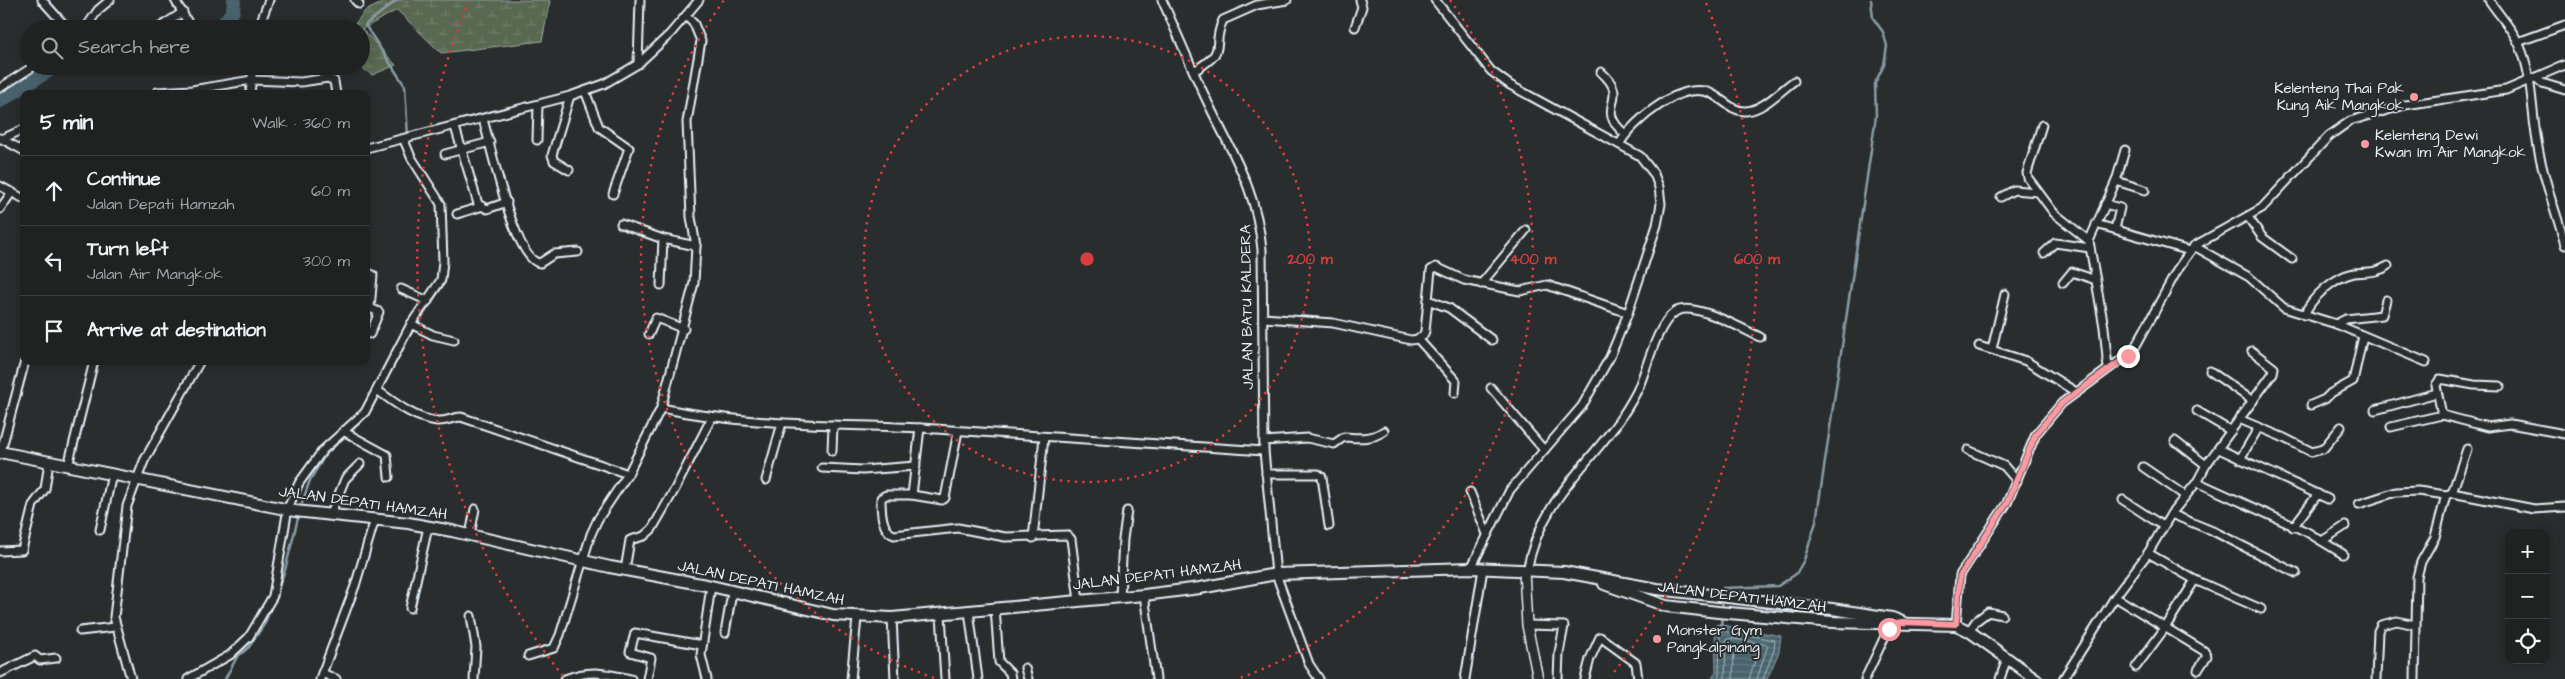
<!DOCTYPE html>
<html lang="en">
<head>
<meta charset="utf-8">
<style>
  :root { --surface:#202222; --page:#2d2f2f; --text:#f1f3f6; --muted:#a2a4a5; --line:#3d3f40 }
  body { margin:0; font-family:"Architects Daughter",sans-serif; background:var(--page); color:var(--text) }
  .controls { position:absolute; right:15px; bottom:15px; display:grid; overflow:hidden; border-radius:10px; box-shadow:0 2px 12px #0003 }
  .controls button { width:45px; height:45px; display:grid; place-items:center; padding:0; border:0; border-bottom:1px solid var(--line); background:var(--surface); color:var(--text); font:25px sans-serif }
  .stop { position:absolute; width:15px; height:15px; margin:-11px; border:4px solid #ff9aa2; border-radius:50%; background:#fff }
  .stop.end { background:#ff9aa2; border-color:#fff; box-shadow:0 1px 5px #0008 }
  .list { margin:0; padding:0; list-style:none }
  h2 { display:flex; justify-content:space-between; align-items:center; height:65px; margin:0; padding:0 20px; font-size:21px }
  h2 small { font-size:16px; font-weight:400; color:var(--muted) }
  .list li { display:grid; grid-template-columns:32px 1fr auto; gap:15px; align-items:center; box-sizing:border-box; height:70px; padding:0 20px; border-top:1px solid var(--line) }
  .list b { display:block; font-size:19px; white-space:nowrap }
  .list p { margin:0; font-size:16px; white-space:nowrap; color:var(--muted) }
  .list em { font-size:16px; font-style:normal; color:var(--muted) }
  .icon { flex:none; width:28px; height:28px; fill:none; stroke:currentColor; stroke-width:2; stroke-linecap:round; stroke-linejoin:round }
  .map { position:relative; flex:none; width:2565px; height:679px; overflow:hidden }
  .search { position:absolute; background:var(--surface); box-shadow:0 2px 12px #0003; left:20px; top:20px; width:350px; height:55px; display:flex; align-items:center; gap:12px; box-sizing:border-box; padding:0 18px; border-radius:28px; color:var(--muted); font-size:19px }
  .panel { position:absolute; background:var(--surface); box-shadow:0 2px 12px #0003; left:20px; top:90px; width:350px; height:275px; border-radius:10px }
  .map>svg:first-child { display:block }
</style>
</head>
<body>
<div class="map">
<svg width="2565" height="679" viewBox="0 0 2565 679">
  <defs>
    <pattern id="wetland-marsh" width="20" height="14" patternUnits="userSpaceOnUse" patternTransform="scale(1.25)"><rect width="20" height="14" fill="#596851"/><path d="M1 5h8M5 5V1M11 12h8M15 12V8" fill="none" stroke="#717e6b"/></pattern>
    <pattern id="water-rules" width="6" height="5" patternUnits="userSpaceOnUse" patternTransform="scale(1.25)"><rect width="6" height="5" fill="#49646d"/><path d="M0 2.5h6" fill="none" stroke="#637b83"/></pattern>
  </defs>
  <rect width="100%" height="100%" fill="#2a2d2e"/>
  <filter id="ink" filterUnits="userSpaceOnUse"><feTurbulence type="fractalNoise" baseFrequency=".02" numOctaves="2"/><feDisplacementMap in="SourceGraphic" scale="10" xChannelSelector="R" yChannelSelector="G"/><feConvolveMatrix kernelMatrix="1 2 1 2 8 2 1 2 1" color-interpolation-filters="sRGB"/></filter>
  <g filter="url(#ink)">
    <!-- wetland -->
    <path fill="url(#wetland-marsh)" stroke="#a0aca4" d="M388,0H549L550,1L542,41L441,53L397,10L362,29L396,65L372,75L359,66H361V29H351L365,11Z"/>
    <!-- water -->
    <path fill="url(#water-rules)" stroke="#899ca5" d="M1717,624L1781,636L1779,652L1767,679H1712L1716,671L1715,627Z"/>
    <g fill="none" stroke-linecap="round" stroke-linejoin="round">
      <!-- shore -->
      <g stroke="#a8b9c0" stroke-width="1">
        <path d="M1719,679L1720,633L1722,631L1775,640L1774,650L1763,679"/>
        <path d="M1725,679L1726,640L1729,638L1768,645L1757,679"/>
        <path d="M1733,679L1734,650L1736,647L1758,652L1749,679"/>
      </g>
      <!-- stream -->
      <g stroke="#899ca5" stroke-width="2.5">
        <path d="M397,0L365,25L405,86L408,137"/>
        <path d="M302,503L310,480L326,454L368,415L409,337L445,282L444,278"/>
        <path d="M1723,593V588L1778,586L1796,574L1804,560L1816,522L1876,116L1875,83L1884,65L1887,46L1883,32L1873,18L1871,0"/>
        <path d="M1722,610L1723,598"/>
        <path d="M1721,628L1722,616"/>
        <path d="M225,679L237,657L249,647L265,623L285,570L298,518"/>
      </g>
      <!-- river -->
      <g stroke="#49646d" stroke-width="14">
        <path d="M219,29L233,11L234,0"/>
        <path d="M0,101L56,66"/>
      </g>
      <!-- minor casing -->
      <g stroke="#e8f1f8" stroke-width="11">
        <g id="minor">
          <path d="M42,0L68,29"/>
          <path d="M175,0L190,26"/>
          <path d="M355,0L359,4"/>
          <path d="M1162,0C1178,35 1192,70 1209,105C1234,157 1257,191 1262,250L1264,451L1276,574L1309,664L1319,679"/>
          <path d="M1435,0L1491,71L1510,85L1640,156L1654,174L1659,187L1661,204L1657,225L1628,313L1610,357L1582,406L1510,490L1471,568"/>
          <path d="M2489,0C2498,14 2512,28 2519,44C2533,75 2531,109 2537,141C2542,177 2556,210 2565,245"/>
          <path d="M160,27L183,12"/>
          <path d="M1355,27L1362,7L1360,0"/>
          <path d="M85,29L98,10L110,0"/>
          <path d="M258,29L269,0"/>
          <path d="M2518,42L2565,25"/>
          <path d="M638,64L640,0"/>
          <path d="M1194,71C1230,49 1210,49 1223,20L1257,5L1287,0"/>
          <path d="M1601,72C1633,100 1592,106 1625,134"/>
          <path d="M2536,78L2542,83L2565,90"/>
          <path d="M0,88L34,66"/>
          <path d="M585,91L599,127L629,148L613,194"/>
          <path d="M157,92L192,90L252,80L301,82L328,78L334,81L336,94"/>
          <path d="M250,94L253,66"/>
          <path d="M483,119C490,143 515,262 540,263L554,254L578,252"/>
          <path d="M2042,125L2027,173L2028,178L2054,213L2089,241"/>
          <path d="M455,127L478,204L487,209L507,202"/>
          <path d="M0,138L24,151"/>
          <path d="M2,139L24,129"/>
          <path d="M537,140L538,105"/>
          <path d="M1620,143C1634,120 1683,79 1712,94C1722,99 1733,112 1746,111C1763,110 1780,91 1794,81"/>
          <path d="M366,148L570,96L604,84L638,64L670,34L699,0"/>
          <path d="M445,154L490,142"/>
          <path d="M569,170L554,161L552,155L570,96"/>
          <path d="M2116,181L2145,190"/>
          <path d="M0,186L24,199"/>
          <path d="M2001,197L2014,190L2038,192"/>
          <path d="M2105,204L2120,208L2115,229"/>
          <path d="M0,209L12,192"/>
          <path d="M457,214L480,207"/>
          <path d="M2248,217L2262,237L2292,259"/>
          <path d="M621,224L663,239L696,246"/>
          <path d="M2096,224L2190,251"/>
          <path d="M2194,246L2249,277L2284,308L2336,324L2426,362"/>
          <path d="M2044,253L2055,243L2090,248"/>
          <path d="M366,272L373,275L370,308L379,312L370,334L366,333"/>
          <path d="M2063,283L2072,272L2096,280"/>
          <path d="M1481,284L1526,230"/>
          <path d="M661,285L663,239"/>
          <path d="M401,289L428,301"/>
          <path d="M1428,300L1449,308L1492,340"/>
          <path d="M2304,315C2312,297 2334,277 2354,273C2366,272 2377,273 2388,266"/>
          <path d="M1263,318L1333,323L1411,340C1419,339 1423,338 1425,331L1431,270L1436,267L1464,280L1520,291L1547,285L1628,313"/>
          <path d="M411,324L433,335L454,340"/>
          <path d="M2336,324L2346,319L2382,315L2386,300"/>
          <path d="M649,334L656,318L684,329"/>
          <path d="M1418,339L1456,381L1455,393"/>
          <path d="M1979,346L2026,361L2076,392"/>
          <path d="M1992,349L2005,294"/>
          <path d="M2108,368L2104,327L2089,241L2116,181L2125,150"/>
          <path d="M2210,371L2253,401"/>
          <path d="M1491,388L1544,450"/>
          <path d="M377,390C395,403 415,419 437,421C446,422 453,417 461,417L628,474"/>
          <path d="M2311,405L2325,399L2331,393L2353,381L2363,336"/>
          <path d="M661,408C746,426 834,424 921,428C1035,435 1149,443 1264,451"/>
          <path d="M2375,410L2437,393"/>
          <path d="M2197,411L2231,431"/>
          <path d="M2442,415L2436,385L2440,379L2474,385L2500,386"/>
          <path d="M2239,419L2282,437L2312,452L2323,449L2341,427"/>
          <path d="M2391,427L2442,415L2488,427L2510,424L2565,434"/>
          <path d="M920,428L912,495H886L881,498C881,509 881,531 894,535L958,528L1005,537L1067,535L1071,539L1079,601"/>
          <path d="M343,431L387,455L389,477"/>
          <path d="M1264,441L1307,438L1334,444L1344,437C1358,438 1371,440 1384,431"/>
          <path d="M2175,441L2206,465"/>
          <path d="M2219,449L2328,499"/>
          <path d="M1968,450L2004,466L2017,481"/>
          <path d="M832,451L833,425"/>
          <path d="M0,455L25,361"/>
          <path d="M2240,459L2259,427"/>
          <path d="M68,466L94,361"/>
          <path d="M2143,467L2184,495"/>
          <path d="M822,468L863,470L916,466"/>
          <path d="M1266,474H1318L1322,477L1329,526"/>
          <path d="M766,480L782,423"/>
          <path d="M2197,482L2307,532L2343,554"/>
          <path d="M1470,492L1487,534"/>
          <path d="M2452,493L2467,449"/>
          <path d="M912,495L942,500L945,498L958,431"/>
          <path d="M2123,500L2163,526"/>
          <path d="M2359,504L2396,492L2418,491L2446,495"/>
          <path d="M331,513L345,479L360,464"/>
          <path d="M2171,514L2215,532L2296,573"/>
          <path d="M2293,527L2318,494"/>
          <path d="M100,530L112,474"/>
          <path d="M470,535L475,509"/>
          <path d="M1033,538L1044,437"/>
          <path d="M2322,541L2345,526"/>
          <path d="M0,551L22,550L33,505L45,489L49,462"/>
          <path d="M2148,553L2195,580L2261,609"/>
          <path d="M625,570L630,540L644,536L652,529L675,489L712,417"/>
          <path d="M1527,571C1542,489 1603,458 1637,391C1647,370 1656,325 1675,312C1692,300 1742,329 1760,337"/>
          <path d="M1144,595L1156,679"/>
          <path d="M1120,597L1123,539L1127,511"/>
          <path d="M2115,597L2204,651L2207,656L2198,670"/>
          <path d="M410,608L428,527"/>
          <path d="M995,608L999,662L1010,673L1011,679"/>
          <path d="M969,611L978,679"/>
          <path d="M941,614L945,679"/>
          <path d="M471,616L476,647L474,679"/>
          <path d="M892,618L895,679"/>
          <path d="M1527,625L1564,626L1559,653L1558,678"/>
          <path d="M1956,625L1960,575L2007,503L2036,434L2062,403L2133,351L2179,267L2194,246L2262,208L2329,136L2350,121L2405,105L2506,90L2565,65"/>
          <path d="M80,631L115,627"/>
          <path d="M1969,631L1976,621L1988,612L2002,615"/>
          <path d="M725,633L732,593"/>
          <path d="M528,656L554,648L560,635L591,534L598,519L628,474L661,408L694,283L696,246L691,217L687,122L701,41L694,24L686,16"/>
          <path d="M2136,667L2165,628L2195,580"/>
          <path d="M1025,668L1028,679"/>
          <path d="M0,673L35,656L40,660L56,658"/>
          <path d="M322,673L336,679"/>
          <path d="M131,679L114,617L127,506L144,461L200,361"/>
          <path d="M188,679L230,655L249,637L273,596L288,508L299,483L323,450L365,412L411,324L441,280L443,261L441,204L411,157L404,140"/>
          <path d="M320,679L355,586L375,519"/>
          <path d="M565,679C591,669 604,673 631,679"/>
          <path d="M647,679L651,658L630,652L635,633L702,645"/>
          <path d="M707,679L701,655L711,586"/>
          <path d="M851,679L857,618"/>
          <path d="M1465,679L1483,569"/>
          <path d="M1585,679L1590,659L1600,637L1636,663L1638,679"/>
          <path d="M1865,679L1892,621"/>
          <path d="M2000,679L2007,658"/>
          <path d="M2063,679L2115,597L2148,553L2171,514L2197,482L2206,465L2273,373L2274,368L2252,351"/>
          <path d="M2376,679L2378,631L2381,625L2397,621L2415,625"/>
          <path d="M2415,679L2417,577L2421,562L2435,537L2446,495L2452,493L2534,509L2565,507"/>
        </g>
      </g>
      <!-- tertiary casing -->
      <g stroke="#e8f1f8" stroke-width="12">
        <path id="tertiary" d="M1524,571L1527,625L1538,679"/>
      </g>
      <!-- secondary casing -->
      <g stroke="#e8f1f8" stroke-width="14">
        <g id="secondary">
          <path d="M0,452L295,511L408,523L452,531L610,567L711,586L833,615L892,618L1144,595L1200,588L1276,574L1471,568L1564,572L1657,589L1832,609L1892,618L1902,622"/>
          <path d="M1604,584L1666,606L1718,612L1832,622L1956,625L1969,631L2036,679"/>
        </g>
      </g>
      <!-- minor -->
      <use href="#minor" stroke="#2a2d2e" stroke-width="7"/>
      <!-- tertiary -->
      <use href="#tertiary" stroke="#2a2d2e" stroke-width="9"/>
      <!-- secondary -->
      <use href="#secondary" stroke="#2a2d2e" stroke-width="10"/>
    </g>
  </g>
  <g fill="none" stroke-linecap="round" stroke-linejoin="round" filter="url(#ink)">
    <!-- route -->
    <path stroke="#ff9aa2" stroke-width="6" d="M1889,629L1891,624L1902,622L1956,624L1960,576L2007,503L2036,434L2062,403L2128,356"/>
  </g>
  <!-- distance rings -->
  <g fill="none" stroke="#d83c3d" stroke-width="2.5" stroke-dasharray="2.5 5">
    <circle cx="1087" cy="259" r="223"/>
    <path d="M934 678A446 446 0 0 1 724 0M1450 0A446 446 0 0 1 1240 678"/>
    <path d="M563 676A670 670 0 0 1 468 3M1706 3A670 670 0 0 1 1611 676"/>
  </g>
  <!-- markers -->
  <g fill="#ff9aa2" stroke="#2a2d2e" stroke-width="2">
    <circle cx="2414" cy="97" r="5"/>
    <circle cx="2365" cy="144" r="5"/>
    <circle cx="1657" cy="639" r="5"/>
  </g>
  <g text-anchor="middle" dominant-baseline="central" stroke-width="4" stroke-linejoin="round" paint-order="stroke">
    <!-- poi labels -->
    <g font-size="15" fill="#e8f1f8" stroke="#2a2d2e" text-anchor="start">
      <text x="2404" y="88" text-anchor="end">Kelenteng Thai Pak<tspan x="2404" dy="17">Kung Aik Mangkok</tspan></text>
      <text x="2375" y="135">Kelenteng Dewi<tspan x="2375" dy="17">Kwan Im Air Mangkok</tspan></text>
      <text x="1667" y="630">Monster Gym<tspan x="1667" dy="17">Pangkalpinang</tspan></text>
    </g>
    <!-- street labels -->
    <g font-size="15" fill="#e8f1f8" stroke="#2a2d2e">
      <text transform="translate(1247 307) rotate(-91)">JALAN BATU KALDERA</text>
      <text transform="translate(363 503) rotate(8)">JALAN DEPATI HAMZAH</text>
      <text transform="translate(1157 575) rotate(-7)">JALAN DEPATI HAMZAH</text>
      <text transform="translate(761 583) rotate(12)">JALAN DEPATI HAMZAH</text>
      <text transform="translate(1742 597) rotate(7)">JALAN DEPATI HAMZAH</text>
    </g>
  </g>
  <circle cx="1087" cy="259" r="8" fill="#d83c3d" stroke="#2a2d2e" stroke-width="2.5"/>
  <g font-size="15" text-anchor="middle" font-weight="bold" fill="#d83c3d" stroke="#2a2d2e" stroke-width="4" stroke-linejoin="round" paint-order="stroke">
    <text x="1310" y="264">200 m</text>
    <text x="1533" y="264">400 m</text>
    <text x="1757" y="264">600 m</text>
  </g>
</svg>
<div class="controls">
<button>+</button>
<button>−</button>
<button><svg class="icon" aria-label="locate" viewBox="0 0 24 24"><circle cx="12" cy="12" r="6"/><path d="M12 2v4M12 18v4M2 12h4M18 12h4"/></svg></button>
</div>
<div class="stop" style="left:1889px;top:629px"></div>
<div class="stop end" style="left:2128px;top:356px"></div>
<div class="search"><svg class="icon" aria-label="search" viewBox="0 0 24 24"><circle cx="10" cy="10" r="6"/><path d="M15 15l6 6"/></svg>Search here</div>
<section class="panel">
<h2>5 min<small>Walk · 360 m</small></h2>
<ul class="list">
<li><svg class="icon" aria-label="ahead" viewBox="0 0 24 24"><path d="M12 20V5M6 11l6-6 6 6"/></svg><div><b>Continue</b><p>Jalan Depati Hamzah</p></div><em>60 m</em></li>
<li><svg class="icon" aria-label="left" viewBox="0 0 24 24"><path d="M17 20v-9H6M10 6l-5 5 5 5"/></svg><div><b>Turn left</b><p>Jalan Air Mangkok</p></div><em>300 m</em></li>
<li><svg class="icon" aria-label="arrive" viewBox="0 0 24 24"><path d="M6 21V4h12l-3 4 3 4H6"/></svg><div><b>Arrive at destination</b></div></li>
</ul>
</section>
</div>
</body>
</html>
